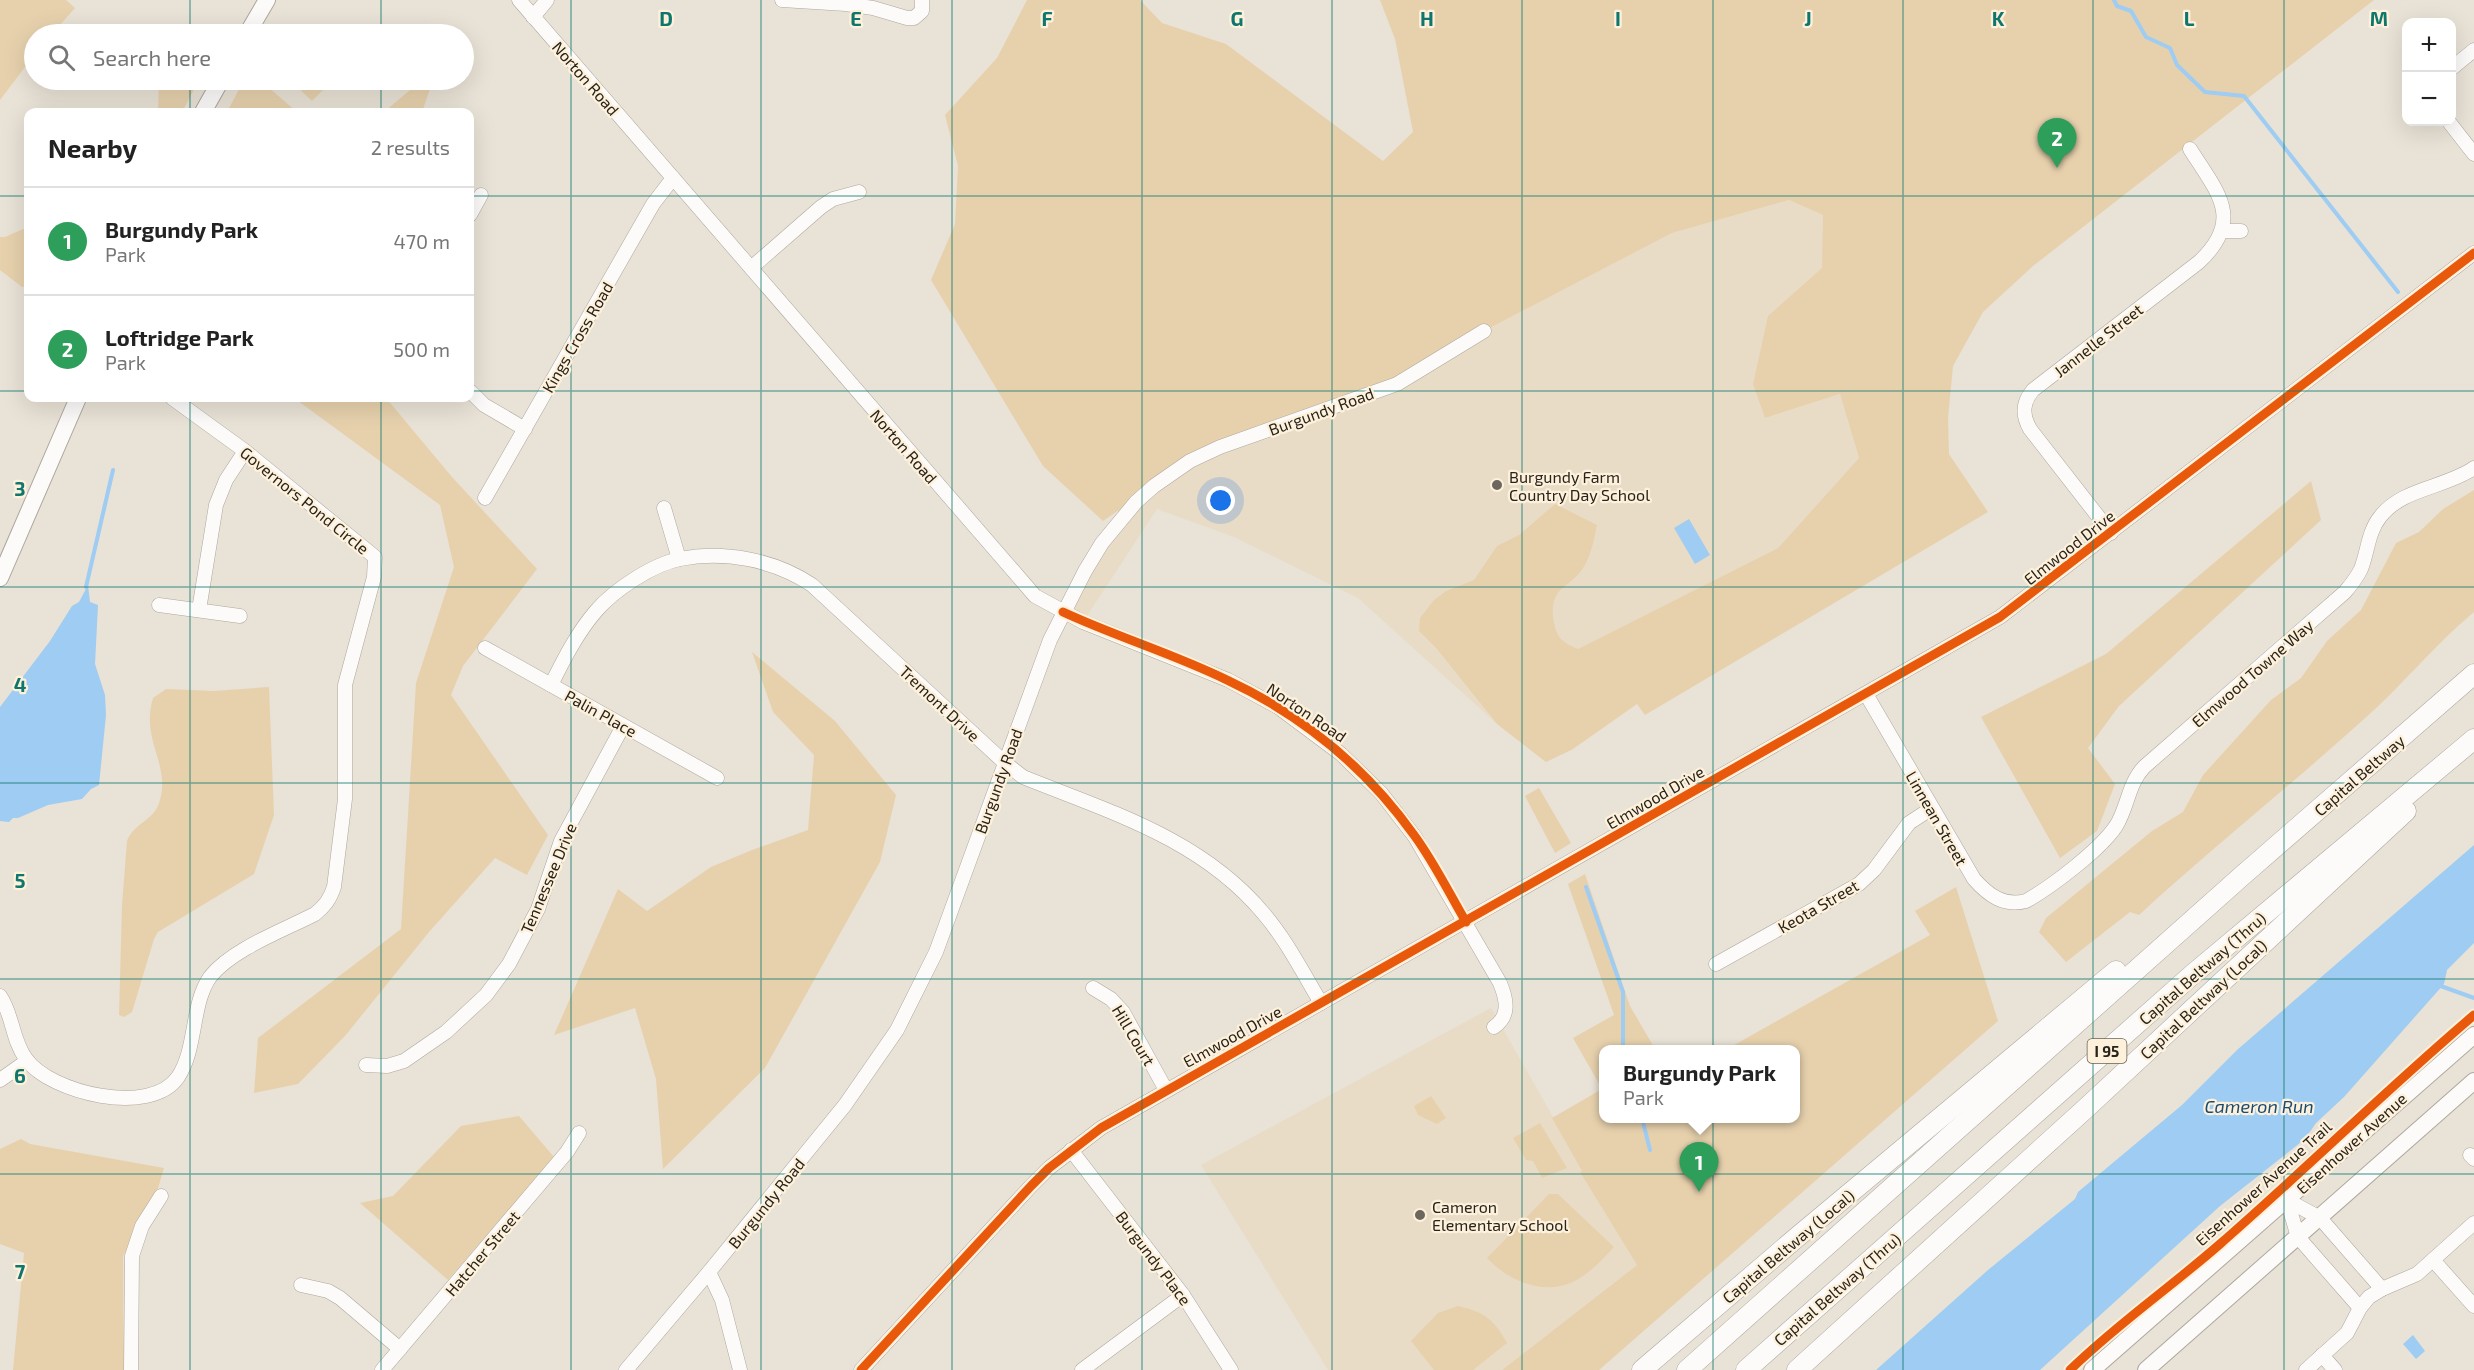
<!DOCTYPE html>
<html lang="en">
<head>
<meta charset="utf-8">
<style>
  :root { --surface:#fff; --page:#f2f2f2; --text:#222; --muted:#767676; --line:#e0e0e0; --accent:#6c665c }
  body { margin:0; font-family:"Exo 2",sans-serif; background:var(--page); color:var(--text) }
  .controls { position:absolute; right:18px; top:18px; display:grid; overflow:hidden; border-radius:12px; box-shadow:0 6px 24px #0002 }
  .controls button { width:54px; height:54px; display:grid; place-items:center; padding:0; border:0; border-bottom:2px solid var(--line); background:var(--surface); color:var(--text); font:30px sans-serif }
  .you { position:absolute; left:1221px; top:501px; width:21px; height:21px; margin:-15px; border:4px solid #fff; border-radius:50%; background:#1a73e8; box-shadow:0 0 0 9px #1a73e833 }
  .badge { display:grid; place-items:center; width:39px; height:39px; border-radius:50%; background:var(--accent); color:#fff; font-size:20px; font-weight:700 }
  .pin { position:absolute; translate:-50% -50px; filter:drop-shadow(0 2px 3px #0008) }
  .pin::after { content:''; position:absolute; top:32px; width:21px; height:18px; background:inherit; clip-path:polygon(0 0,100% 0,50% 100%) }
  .popup { position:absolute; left:1599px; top:1045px; width:201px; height:78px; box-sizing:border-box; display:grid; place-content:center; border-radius:12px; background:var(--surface); filter:drop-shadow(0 2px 4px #0005); font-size:20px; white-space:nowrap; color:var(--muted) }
  .popup b { font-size:22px; color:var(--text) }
  .popup::after { content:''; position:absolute; left:50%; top:100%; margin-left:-12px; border:12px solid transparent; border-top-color:var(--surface) }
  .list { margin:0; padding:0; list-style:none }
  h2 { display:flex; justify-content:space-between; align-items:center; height:78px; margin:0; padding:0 24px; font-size:26px }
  h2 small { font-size:20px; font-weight:400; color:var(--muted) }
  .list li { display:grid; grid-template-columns:39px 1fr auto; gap:18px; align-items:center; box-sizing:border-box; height:108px; padding:0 24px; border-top:2px solid var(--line) }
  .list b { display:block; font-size:22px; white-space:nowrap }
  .list p { margin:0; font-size:20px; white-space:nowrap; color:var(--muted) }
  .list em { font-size:20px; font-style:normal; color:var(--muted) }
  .icon { flex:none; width:33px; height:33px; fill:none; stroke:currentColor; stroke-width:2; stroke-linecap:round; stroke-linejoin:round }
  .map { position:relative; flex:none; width:2474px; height:1370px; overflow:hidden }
  .search { position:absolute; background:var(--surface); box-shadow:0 6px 24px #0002; left:24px; top:24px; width:450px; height:66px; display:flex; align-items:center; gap:15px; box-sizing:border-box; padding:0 21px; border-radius:33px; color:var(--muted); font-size:22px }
  .panel { position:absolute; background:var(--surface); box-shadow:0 6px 24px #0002; left:24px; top:108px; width:450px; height:294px; border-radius:12px }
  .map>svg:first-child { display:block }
</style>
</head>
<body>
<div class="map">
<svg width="2474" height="1370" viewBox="0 0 2474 1370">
  <rect width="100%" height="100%" fill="#e9e2d6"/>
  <!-- built -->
  <g fill="#e9dcc7">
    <path d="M1789,200L1858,230L1765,418L1840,394L1859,458L1778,548L1578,649L1573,749L1546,762L1497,724L1358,598L1234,537L1157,509L1083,622L1063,612L1129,511L1190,461L1484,331L1672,233Z"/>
    <path d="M1491,1008L1637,1265L1502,1370H1328L1201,1165Z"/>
  </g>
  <!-- green -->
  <g fill="#e7d1ad">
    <path d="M0,0H66L75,8L52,34H34V55L0,100Z"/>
    <path d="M1027,0H1140L1162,23L1226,44L1383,161L1413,132L1395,39L1380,0H2374L2033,266L1983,312L1953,366L1948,418L1949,454L1988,512L1645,715L1637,704L1573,749L1546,762L1497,724L1437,649L1419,631L1420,618L1434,600L1446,591L1474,580L1497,546L1519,535L1555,504L1597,525C1594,539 1592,552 1585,565C1571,590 1547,585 1554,623C1557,639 1564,643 1578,649L1778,548L1859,458L1840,394L1765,418L1753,384L1768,316L1822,268L1823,215L1789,200L1672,233L1484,331L1378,390L1190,461L1103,521L1043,466L931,280L955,224L958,166L945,115L997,58Z"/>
    <path d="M159,80H199L182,112H158Z"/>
    <path d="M244,80H260L297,112H227Z"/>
    <path d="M296,80H313L324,89L312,101L293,83Z"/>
    <path d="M422,80H433L422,112H384Z"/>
    <path d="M28,227V286L22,287L0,270V237H5Z"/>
    <path d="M294,398H386L452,477L537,569L463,666L451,695L548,835L527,875L495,858L429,932L345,1036L298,1084L254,1093L258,1038L401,929L416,683L454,567L440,505Z"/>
    <path d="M2311,481L2321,520L2119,706L2088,748L2115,784L2097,831L2060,858L1981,717L2106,654Z"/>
    <path d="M2474,490V612C2434,645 2402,686 2363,720C2290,786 2212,848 2139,915L2130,912L2066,962L2039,932L2046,918L2152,831L2183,812L2203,775L2271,700L2301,678L2327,641L2361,610L2396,543L2419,532L2443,509Z"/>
    <path d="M752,652L835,721L896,795L880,862L765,1068L663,1169L656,1079L635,1008L554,1035L618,889L647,911L711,867L752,850L808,830L814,755L773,712Z"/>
    <path d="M269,687L274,815L254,874L158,932L154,939L132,1012L124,1017L119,1015L122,905L127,841C134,823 154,820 159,803C172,765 140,741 153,698L166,689L213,691Z"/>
    <path d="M1539,788L1571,843L1555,853L1525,796Z"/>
    <path d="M1585,874L1630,1006L1655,1049L1603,1050V1118H1795V1050L1727,1049L1930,935L1915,911L1956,887L1998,1021L1599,1370H1502L1637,1265L1580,1172L1582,1171L1552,1118L1602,1089L1573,1038L1614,1015L1568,884Z"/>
    <path d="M1431,1096L1446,1118L1437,1124L1418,1115L1414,1106Z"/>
    <path d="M519,1116L554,1157L448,1280L360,1203L393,1196L461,1126Z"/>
    <path d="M1540,1123L1567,1168L1542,1178L1533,1161L1526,1160L1513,1138Z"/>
    <path d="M21,1139L30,1144L164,1168L152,1208L123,1256L124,1370H13L24,1253L0,1244V1149Z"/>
    <path d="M1549,1194H1558L1614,1247C1604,1258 1593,1270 1580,1278C1549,1298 1510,1283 1487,1258Z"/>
    <path d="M1458,1306C1485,1312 1494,1320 1507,1343L1473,1370H1434L1411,1341L1438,1313Z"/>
  </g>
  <!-- water -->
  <g fill="#9eccf2">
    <path d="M1689,519L1710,555L1695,564L1674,528Z"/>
    <path d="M88,585L90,602L98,605L95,664L105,695L106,715L99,785L91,789L82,799L48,805L18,818H13L9,822L0,821V707L50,641L72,606L79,602Z"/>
    <path d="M2474,845V943L2447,970L2444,984L2344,1097L2316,1123L2305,1139L2220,1206L2040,1370H1876L1988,1270L2075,1199L2078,1192L2182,1105L2237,1050Z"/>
    <path d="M2413,1335L2425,1351L2416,1359L2403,1344Z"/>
  </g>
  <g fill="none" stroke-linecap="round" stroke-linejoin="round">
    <!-- stream -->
    <g stroke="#9eccf2" stroke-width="4">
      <path d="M2114,0L2117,6L2131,11L2146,37L2170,48L2177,65L2205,92L2244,96L2398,292"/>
      <path d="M86,587L113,470"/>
      <path d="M1586,887L1623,992V1050"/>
      <path d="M2438,985L2474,998"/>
      <path d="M1642,1118L1650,1150"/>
    </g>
    <!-- minor casing -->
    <g stroke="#ada79e" stroke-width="15">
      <g id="minor">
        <path d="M519,0L1035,596L1083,622L1228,680L1278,707L1341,754L1381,793L1415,837L1500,983C1507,1000 1510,1016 1494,1027"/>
        <path d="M782,0L846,4L873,8L907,18H914L922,11V0"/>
        <path d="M533,17L547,0"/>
        <path d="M2452,68L2474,50"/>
        <path d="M2449,122L2474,154"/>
        <path d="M470,215L481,195"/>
        <path d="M2223,231H2241"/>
        <path d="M751,268L821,207L833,199L859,192"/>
        <path d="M470,391L484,405L525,429"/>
        <path d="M485,498L653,204L673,178"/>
        <path d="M664,508L679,559"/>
        <path d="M2111,533L2030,429C2022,415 2022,403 2033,390L2199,262C2245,219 2217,192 2190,149"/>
        <path d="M159,605L240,616"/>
        <path d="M199,610L216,505L226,480L245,451"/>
        <path d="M485,648L717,778"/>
        <path d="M551,685C564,659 577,633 596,611C614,590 653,564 680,559C724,550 775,560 812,585L1005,763L1023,777C1110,812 1202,839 1264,914C1287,941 1303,973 1321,1003"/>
        <path d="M1866,694L1974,879C1988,895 2004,907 2026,901C2051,887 2100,850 2116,826C2128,807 2128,784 2144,767L2345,592C2351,585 2357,577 2361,569C2368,551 2368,532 2380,517C2402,488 2445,488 2474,468"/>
        <path d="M1716,964L1859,884L1874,870L1909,823L1932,808"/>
        <path d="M1093,988L1111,999L1123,1012L1166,1090"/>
        <path d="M0,996C13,1015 12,1040 26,1059C50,1093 151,1117 178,1077C197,1049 191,1004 210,977C232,949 284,930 315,914C325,906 330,899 334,887L345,799V685L374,577L375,557L245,451L172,398"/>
        <path d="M366,1065L387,1066L404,1061L446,1032L486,995L509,964L538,909L561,841L623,726"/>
        <path d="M0,1080L27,1061"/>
        <path d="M1071,1150L1183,1295L1231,1370"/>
        <path d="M2470,1155L2474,1159"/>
        <path d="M2287,1200L2298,1237L2360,1308"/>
        <path d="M2287,1200L2320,1218L2382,1289"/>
        <path d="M2433,1260L2474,1306"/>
        <path d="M709,1272L722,1300L740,1370"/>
        <path d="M301,1285L328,1291L340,1298L400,1349"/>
        <path d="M2322,1355L2335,1370"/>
        <path d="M131,1370L132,1256L142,1226L161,1196"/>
        <path d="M382,1370L567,1152L579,1133"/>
        <path d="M626,1370L709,1272L845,1105L897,1030L936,952L1050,640L1085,571L1102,543L1136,502L1154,486L1190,461L1220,447L1397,384L1484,331"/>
        <path d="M861,1370L1031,1186L1049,1168L1101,1128L2000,617L2474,253"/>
        <path d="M1082,1370L1183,1295"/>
        <path d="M2306,1370L2347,1333L2360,1308L2369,1297L2382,1289L2417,1274L2474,1223"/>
      </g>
    </g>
    <!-- major casing -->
    <g stroke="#ada79e" stroke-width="18">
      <g id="major">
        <path d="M247,34L267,0"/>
        <path d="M203,112L221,80"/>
        <path d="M0,578L78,398"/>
        <path d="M2092,1370L2474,1035"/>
        <path d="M2146,1370L2474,1081"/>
      </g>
    </g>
    <!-- highway casing -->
    <g stroke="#ada79e" stroke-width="21">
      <g id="highway">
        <path d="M1642,1370L1796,1238L2116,971"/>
        <path d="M1687,1370L2243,875L2474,674"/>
        <path d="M1746,1370L2193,974L2474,739"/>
        <path d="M1797,1370L2084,1110L2406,811"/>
      </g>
    </g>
    <!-- minor -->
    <use href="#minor" stroke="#fcfbf9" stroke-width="14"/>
    <!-- major -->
    <use href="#major" stroke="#fcfbf9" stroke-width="16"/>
    <!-- highway -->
    <use href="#highway" stroke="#fcfbf9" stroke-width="20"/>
    <!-- cycleway casing -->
    <g stroke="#fef1db" stroke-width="13">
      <g id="cycleway">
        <path d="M1063,612C1117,637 1174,654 1227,680C1302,715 1366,768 1414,835C1434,862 1449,893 1466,922"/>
        <path d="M861,1370L1031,1186L1049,1168L1101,1128L2000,617L2474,253"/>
        <path d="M2070,1370C2117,1324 2171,1287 2220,1244C2306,1169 2387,1089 2474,1015"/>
      </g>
    </g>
    <!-- cycleway -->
    <use href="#cycleway" stroke="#e8590c" stroke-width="9"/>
  </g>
  <!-- grid -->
  <path fill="none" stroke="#0f766e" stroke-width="1.5" stroke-opacity="0.55" d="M190,0V34M381,0V34M571,0V1370M761,0V1370M952,0V1370M1142,0V1370M1332,0V1370M1522,0V1370M1713,0V1370M1903,0V1370M2093,0V1370M2284,0V1370M190,80V112M381,80V112M0,196H28M470,196H2474M0,391H28M470,391H2474M190,398V1370M381,398V1370M0,587H2474M0,783H2474M0,979H2474M0,1174H2474"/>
  <!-- markers -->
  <g fill="#6c665c" stroke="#fef1db" stroke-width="2">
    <circle cx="1497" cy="485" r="6"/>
    <circle cx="1420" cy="1215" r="6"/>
  </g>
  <g text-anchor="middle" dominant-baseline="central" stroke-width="4.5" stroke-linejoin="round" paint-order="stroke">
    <!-- shield labels -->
    <rect fill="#fef1db" stroke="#686155" stroke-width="1.5" x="2087.5" y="1039" width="39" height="24" rx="4.5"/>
    <g font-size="15" font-weight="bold" fill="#28231b">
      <text x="2107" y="1051">I 95</text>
    </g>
    <!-- street labels -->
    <g font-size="16" fill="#28231b" stroke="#fef1db">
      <text transform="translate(586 78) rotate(49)">Norton Road</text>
      <text transform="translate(577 337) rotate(-60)">Kings Cross Road</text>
      <text transform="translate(2098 340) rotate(-38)">Jannelle Street</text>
      <text transform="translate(1321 411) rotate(-20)">Burgundy Road</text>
      <text transform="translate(904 446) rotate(49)">Norton Road</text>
      <text transform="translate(305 500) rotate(39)">Governors Pond Circle</text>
      <text transform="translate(2069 547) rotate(-38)">Elmwood Drive</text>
      <text transform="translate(2252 673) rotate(-41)">Elmwood Towne Way</text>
      <text transform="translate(940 703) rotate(43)">Tremont Drive</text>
      <text transform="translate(1307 712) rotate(34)">Norton Road</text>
      <text transform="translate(601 713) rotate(29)">Palin Place</text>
      <text transform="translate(2359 775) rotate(-41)">Capital Beltway</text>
      <text transform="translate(998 781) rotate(-70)">Burgundy Road</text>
      <text transform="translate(1655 797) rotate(-30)">Elmwood Drive</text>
      <text transform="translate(1937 818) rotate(60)">Linnean Street</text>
      <text transform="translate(548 878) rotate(-67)">Tennessee Drive</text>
      <text transform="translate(1818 906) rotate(-30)">Keota Street</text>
      <text transform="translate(2202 968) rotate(-41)">Capital Beltway (Thru)</text>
      <text transform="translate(2203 999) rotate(-43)">Capital Beltway (Local)</text>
      <text transform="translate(1134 1035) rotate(59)">Hill Court</text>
      <text transform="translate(1232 1036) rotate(-29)">Elmwood Drive</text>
      <text transform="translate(2351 1143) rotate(-42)">Eisenhower Avenue</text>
      <text transform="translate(2263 1183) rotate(-42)">Eisenhower Avenue Trail</text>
      <text transform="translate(766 1203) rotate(-51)">Burgundy Road</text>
      <text transform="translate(1788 1246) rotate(-40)">Capital Beltway (Local)</text>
      <text transform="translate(482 1253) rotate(-50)">Hatcher Street</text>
      <text transform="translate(1154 1258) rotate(53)">Burgundy Place</text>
      <text transform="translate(1837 1289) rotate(-41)">Capital Beltway (Thru)</text>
    </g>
    <!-- poi labels -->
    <g font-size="16" fill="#28231b" stroke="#fef1db" text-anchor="start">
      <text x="1509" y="476">Burgundy Farm<tspan x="1509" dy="18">Country Day School</tspan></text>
      <text x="1432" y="1206">Cameron<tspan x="1432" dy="18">Elementary School</tspan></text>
    </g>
    <!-- water labels -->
    <g font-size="18" font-style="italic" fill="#194a71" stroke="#fef1db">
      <text x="2259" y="1106">Cameron Run</text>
    </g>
  </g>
  <g font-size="20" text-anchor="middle" font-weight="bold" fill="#0f766e" stroke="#fef1db" stroke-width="4.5" stroke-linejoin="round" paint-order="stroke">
    <text x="666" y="26">D</text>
    <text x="856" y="26">E</text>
    <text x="1047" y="26">F</text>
    <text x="1237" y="26">G</text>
    <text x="1427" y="26">H</text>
    <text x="1618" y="26">I</text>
    <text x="1808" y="26">J</text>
    <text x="1998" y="26">K</text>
    <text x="2189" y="26">L</text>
    <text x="2379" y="26">M</text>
    <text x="20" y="496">3</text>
    <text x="20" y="692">4</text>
    <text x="20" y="888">5</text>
    <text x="20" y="1083">6</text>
    <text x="20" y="1279">7</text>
  </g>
</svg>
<div class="controls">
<button>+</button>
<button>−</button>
</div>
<div class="you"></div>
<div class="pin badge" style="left:1699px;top:1192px;background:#2e9e5b">1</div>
<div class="popup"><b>Burgundy Park</b>Park</div>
<div class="pin badge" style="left:2057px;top:168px;background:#2e9e5b">2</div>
<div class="search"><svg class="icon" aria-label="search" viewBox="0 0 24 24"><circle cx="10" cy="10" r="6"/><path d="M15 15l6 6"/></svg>Search here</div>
<section class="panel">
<h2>Nearby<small>2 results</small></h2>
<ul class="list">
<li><span class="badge" style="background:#2e9e5b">1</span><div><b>Burgundy Park</b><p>Park</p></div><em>470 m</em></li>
<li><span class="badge" style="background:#2e9e5b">2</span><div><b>Loftridge Park</b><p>Park</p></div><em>500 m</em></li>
</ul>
</section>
</div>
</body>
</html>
